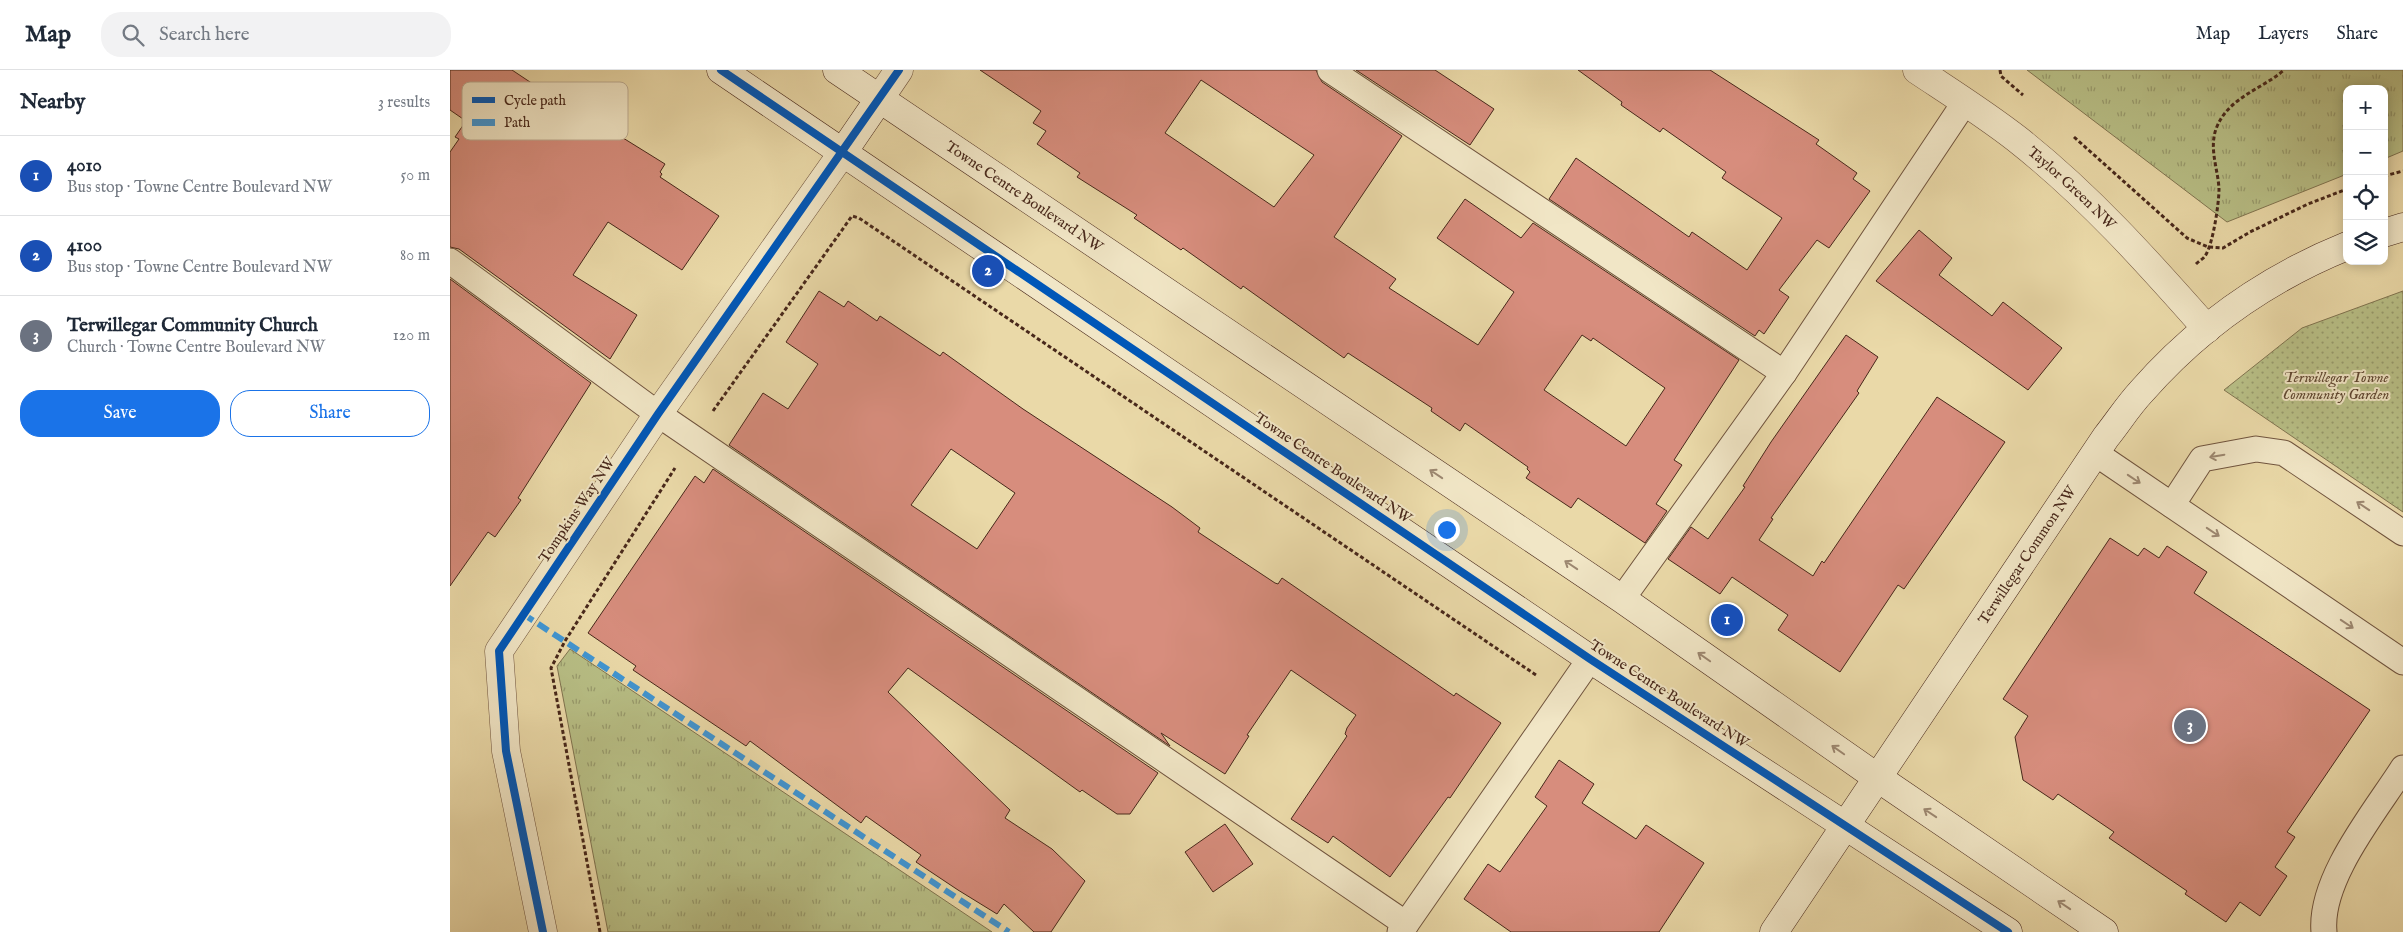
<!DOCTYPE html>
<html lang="en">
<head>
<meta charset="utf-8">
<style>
  :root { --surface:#fff; --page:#f2f2f3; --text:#1f2937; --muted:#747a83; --line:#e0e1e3; --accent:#1a73e8 }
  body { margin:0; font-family:"IM FELL English",serif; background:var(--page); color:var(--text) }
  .controls { position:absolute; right:15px; top:15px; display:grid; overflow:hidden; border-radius:10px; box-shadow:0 2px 12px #0003 }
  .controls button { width:45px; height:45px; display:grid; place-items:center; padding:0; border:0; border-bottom:1px solid var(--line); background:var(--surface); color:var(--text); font:25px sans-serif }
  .you { position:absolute; left:996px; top:459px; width:18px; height:18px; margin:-12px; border:4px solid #fff; border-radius:50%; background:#1a73e8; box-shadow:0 0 0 8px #1a73e833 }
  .badge { display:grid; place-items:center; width:32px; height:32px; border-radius:50%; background:var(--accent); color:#fff; font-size:16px; font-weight:700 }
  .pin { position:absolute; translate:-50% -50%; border:2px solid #fff; box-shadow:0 1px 5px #0006 }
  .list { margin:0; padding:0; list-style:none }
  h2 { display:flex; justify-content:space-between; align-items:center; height:65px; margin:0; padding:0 20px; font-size:21px }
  h2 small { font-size:16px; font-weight:400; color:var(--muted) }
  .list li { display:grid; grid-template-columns:32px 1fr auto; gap:15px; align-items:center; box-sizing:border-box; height:80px; padding:0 20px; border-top:1px solid var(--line) }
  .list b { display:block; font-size:19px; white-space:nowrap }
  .list p { margin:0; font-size:16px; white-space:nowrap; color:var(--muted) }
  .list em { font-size:16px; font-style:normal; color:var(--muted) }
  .actions { display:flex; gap:10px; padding:15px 20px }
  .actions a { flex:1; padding:11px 0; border:1px solid var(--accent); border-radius:20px; text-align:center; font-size:18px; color:var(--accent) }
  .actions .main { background:var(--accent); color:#fff }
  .icon { flex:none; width:28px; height:28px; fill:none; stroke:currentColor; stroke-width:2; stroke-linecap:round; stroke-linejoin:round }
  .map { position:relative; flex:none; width:1953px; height:862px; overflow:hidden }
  header { display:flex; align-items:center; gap:30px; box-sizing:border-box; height:70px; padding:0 25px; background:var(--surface); border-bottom:1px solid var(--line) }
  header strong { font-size:24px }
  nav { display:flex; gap:28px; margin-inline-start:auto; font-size:18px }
  .search { width:350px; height:45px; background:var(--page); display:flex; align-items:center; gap:12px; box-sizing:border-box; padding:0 18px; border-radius:20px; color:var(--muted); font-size:19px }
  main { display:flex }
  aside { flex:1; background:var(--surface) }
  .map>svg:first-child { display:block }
</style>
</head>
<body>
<header>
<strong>Map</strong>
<div class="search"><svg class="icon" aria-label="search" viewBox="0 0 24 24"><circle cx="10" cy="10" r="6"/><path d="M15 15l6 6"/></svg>Search here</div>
<nav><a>Map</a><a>Layers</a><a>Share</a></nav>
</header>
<main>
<aside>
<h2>Nearby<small>3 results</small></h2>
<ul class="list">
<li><span class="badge" style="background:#1a4fb4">1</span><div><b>4010</b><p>Bus stop · Towne Centre Boulevard NW</p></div><em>50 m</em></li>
<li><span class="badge" style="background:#1a4fb4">2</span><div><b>4100</b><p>Bus stop · Towne Centre Boulevard NW</p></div><em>80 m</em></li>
<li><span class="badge" style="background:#6b7280">3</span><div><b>Terwillegar Community Church</b><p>Church · Towne Centre Boulevard NW</p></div><em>120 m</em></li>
</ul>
<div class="actions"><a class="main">Save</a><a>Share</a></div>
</aside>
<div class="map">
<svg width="1953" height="862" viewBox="0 0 1953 862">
  <defs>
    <pattern id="grass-dots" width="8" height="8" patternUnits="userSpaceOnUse" patternTransform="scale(1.25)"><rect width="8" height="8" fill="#b8bf86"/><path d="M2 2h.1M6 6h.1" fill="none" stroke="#989b6d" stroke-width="1.8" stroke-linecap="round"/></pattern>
    <pattern id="park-tufts" width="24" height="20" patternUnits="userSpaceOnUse" patternTransform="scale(1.25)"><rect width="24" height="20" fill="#b8bf86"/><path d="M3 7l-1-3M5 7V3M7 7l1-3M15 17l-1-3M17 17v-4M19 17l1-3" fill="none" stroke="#989b6d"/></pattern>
  </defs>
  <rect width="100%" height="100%" fill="#ead9a8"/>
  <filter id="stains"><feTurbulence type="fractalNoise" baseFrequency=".004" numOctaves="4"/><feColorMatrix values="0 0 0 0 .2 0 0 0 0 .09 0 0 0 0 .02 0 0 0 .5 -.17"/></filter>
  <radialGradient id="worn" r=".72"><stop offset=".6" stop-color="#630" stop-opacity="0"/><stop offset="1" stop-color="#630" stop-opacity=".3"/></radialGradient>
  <!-- grass -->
  <path fill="url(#grass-dots)" stroke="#807450" d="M1953,221V442L1774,320L1852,258Z"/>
  <!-- park -->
  <g fill="url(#park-tufts)" stroke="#807450">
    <path d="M1577,0H1953V81L1934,89V19H1897V104L1777,152Z"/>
    <path d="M120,579L542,862H158L107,596Z"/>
  </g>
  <!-- building -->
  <g fill="#d78d7d" stroke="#48281b" fill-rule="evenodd">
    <path d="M0,0H62L134,48L136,45L215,94L210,102L212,104L210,107L269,146L232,200L158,152L123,205L187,245L160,289L9,179L0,177V82L9,69L5,67L16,51L0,40Z"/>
    <path d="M530,0H866L872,12L952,66L884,167L946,209L939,218L1028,275L1064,222L987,168L1015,129L1071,168L1083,153L1289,290L1224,390L1232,395L1206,434L1217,441L1195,473L1128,428L1121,438L1076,408L1080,402L1077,399L1078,397L1015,353L1010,361L981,341L982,338L898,283L894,288L793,216L791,219L733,178L731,180L684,148L687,145L627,107L630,103L587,74L596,61L583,53L591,41ZM751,10L864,85L824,137L715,63ZM1132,265L1141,271L1143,268L1215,318L1176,376L1094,320Z"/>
    <path d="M906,0H985L1044,39L1020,75Z"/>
    <path d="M1128,0H1260L1369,70L1366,74L1407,103L1403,109L1420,121L1379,178L1367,170L1329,220L1339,227L1314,264L1309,260L1305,266L1099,129L1126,88L1239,167L1242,162L1297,200L1332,148L1272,108L1276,102L1213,58L1210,62L1171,35L1172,32Z"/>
    <path d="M1469,160L1502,188L1489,205L1542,246L1553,232L1612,278L1578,320L1426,211Z"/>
    <path d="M0,209L141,313L68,428L71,430L45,467L38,462L0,516Z"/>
    <path d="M369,221L394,237L398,231L427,251L430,246L490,286L493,282L573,339L722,437L750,458L748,462L825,513L828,514L832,508L1004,626L1006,623L1051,653L1000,728L998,727L940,807L883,766L878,773L841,749L897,666L895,664L897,658L906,645L841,600L797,665L799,666L775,704L711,663L720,676L279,375L313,323L338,339L368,294L336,272ZM501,379L565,423L527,479L461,435Z"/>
    <path d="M1396,265L1428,287L1407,321L1409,323L1321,448L1323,449L1309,470L1363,506L1372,491L1374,493L1487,327L1555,372L1454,519L1448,515L1390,602L1328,560L1338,545L1282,507L1270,524L1218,489L1241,457L1258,469L1295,417L1293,416L1321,372Z"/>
    <path d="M263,399L708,703L680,744H667L632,720L630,722L458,598L438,622L560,740L555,748L602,779L635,811L601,862H584L554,834L547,844L508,820L466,792L471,785L416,746L411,753L300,671L296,676L183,600L186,596L138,563L245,406L254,413Z"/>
    <path d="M1660,468L1688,486L1694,478L1709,488L1717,476L1757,502L1744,523L1920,640L1837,762L1845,767L1825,797L1837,806L1810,846L1790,832L1776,852L1735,824L1737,821L1659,768L1664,762L1608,724L1603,730L1573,710L1565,667L1578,646L1553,629Z"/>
    <path d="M1109,690L1144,714L1132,733L1186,769L1196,755L1254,793L1209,862H1061L1014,829L1038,794L1050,802L1097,736L1085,727Z"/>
    <path d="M775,754L803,794L763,822L735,782Z"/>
  </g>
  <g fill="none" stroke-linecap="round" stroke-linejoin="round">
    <!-- lane casing -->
    <g stroke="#70543e" stroke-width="27">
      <g id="lane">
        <path d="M880,0L1334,303"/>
        <path d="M0,191L208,344L956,854L950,862"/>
        <path d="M1645,383L1953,592"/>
        <path d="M1722,435L1752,389L1806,379L1834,383L1953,463"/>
        <path d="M1172,529L1334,303L1515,32"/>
        <path d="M956,854L1140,589"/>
        <path d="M1874,862C1869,809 1925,742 1953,698"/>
      </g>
    </g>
    <!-- street casing -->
    <g stroke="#70543e" stroke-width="29">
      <g id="street">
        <path id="s1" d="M1467,0C1500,22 1535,44 1567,69C1638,125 1697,191 1757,259"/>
        <path d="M430,28L449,0"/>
        <path d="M93,862L56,681L49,581L208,344L393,82"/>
      </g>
    </g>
    <!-- secondary casing -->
    <g stroke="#48281b" stroke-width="29">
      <g id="secondary">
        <path d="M271,0L1140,589L1558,862"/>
        <path id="s2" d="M387,0L1172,529L1428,708L1654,862"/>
        <path d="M393,82L430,28"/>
        <path d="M1934,163L1953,157"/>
        <path id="s3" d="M1324,862L1656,367C1668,352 1678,336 1691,322C1747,258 1818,208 1897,176"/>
      </g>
    </g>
    <!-- path -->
    <g stroke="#48281b" stroke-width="3" stroke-dasharray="4 2.5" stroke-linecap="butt">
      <path d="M1550,0L1551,6L1573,25"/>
      <path d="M1624,67L1737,168L1758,177L1773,178L1800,162L1858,134L1897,119"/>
      <path d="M1934,106L1953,101"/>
      <path d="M1746,194C1749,191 1753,189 1755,186C1763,175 1769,133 1769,119C1768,99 1759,79 1766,59C1778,27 1811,20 1834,0"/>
      <path d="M263,341L402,146L409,148L1086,605"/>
      <path d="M150,862L101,598L115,571L225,398"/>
    </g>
    <!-- lane -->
    <use href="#lane" stroke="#f1e6c6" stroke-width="25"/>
    <!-- street -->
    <use href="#street" stroke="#f1e6c6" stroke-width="28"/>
    <!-- secondary -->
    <use href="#secondary" stroke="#f1e6c6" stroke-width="28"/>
    <!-- quiet -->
    <path stroke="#4096d4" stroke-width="6" stroke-dasharray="12 6" stroke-linecap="butt" d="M73,544L559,862"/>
    <!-- cycleway casing -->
    <g stroke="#f1e6c6" stroke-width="11">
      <g id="cycleway">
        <path d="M271,0L1140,589L1558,862"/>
        <path d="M93,862L56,681L49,581L208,344L449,0"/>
      </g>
    </g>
    <!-- cycleway -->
    <use href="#cycleway" stroke="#0057b8" stroke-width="8"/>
  </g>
  <!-- one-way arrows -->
  <defs><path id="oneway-shaft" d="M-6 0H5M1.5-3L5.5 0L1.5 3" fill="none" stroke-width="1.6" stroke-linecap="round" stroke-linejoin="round" transform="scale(1.25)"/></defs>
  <g stroke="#9c8770">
    <use href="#oneway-shaft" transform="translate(1767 386) rotate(170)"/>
    <use href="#oneway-shaft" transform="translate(986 404) rotate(-146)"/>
    <use href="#oneway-shaft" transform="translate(1684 409) rotate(34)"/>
    <use href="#oneway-shaft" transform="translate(1913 436) rotate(-146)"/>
    <use href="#oneway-shaft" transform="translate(1763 462) rotate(34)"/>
    <use href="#oneway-shaft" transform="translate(1121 495) rotate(-146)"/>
    <use href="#oneway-shaft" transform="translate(1897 554) rotate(34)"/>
    <use href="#oneway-shaft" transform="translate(1254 587) rotate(-145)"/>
    <use href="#oneway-shaft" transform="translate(1388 680) rotate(-145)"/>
    <use href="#oneway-shaft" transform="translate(1480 743) rotate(-146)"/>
    <use href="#oneway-shaft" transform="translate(1614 835) rotate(-146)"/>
  </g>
  <g text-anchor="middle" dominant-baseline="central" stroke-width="4" stroke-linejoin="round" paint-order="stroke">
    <!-- street labels -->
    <g font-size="15" fill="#48281b" stroke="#f1e6c6">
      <text stroke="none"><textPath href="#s1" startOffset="195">Taylor Green NW</textPath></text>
      <text stroke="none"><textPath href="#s2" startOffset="226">Towne Centre Boulevard NW</textPath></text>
      <text transform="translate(883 398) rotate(34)">Towne Centre Boulevard NW</text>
      <text transform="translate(127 440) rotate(-56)">Tompkins Way NW</text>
      <text stroke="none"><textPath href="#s3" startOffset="454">Terwillegar Common NW</textPath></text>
      <text transform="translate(1219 624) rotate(33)">Towne Centre Boulevard NW</text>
    </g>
    <!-- park labels -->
    <g font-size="15" font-style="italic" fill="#5e4630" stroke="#f1e6c6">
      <text x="1886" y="307">Terwillegar Towne<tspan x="1886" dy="17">Community Garden</tspan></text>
    </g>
  </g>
  <!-- legend -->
  <rect x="12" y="12" width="166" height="58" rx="8" fill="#f1e6c6" stroke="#bead93" stroke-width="1"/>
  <rect x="22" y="27" width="23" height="6" fill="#0057b8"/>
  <rect x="22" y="49" width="23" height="7" fill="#4096d4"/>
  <g font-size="14" fill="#48281b">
    <text x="54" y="35">Cycle path</text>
    <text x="54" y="57">Path</text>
  </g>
  <rect width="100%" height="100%" filter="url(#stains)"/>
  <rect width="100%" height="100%" fill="url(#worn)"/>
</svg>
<div class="controls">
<button>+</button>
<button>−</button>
<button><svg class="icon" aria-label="locate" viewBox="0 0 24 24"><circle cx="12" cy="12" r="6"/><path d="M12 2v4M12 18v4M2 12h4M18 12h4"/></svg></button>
<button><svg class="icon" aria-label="layers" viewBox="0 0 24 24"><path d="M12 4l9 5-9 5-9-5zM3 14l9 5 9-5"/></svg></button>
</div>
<div class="you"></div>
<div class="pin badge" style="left:1277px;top:550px;background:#1a4fb4">1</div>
<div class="pin badge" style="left:538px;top:201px;background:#1a4fb4">2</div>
<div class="pin badge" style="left:1740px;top:656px;background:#6b7280">3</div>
</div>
</main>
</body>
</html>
